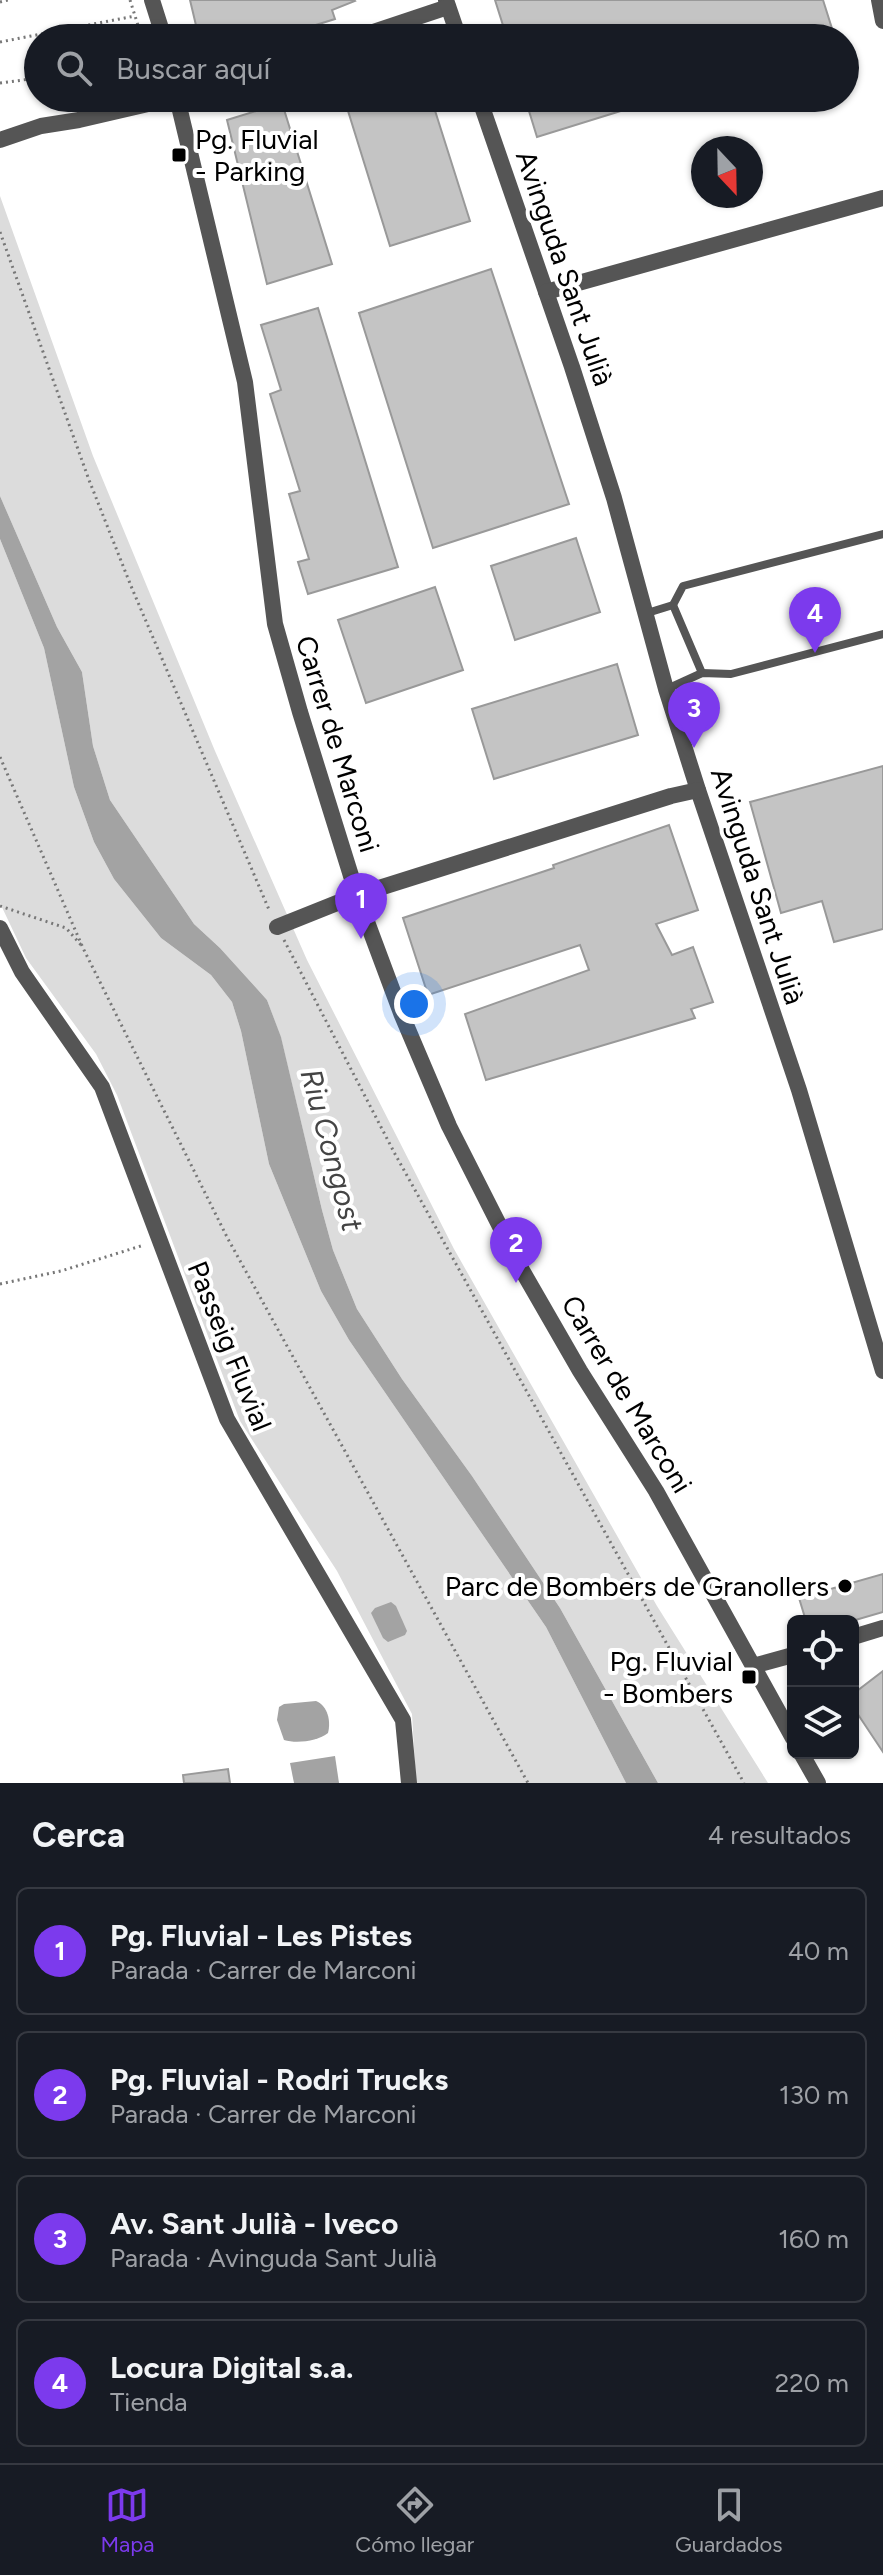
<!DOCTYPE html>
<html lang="es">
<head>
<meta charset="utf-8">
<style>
  :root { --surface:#171b24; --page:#242831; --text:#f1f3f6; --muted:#9ea1a6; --line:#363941; --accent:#7c3aed }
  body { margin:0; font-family:Figtree,sans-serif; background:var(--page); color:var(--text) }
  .controls { position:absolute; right:24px; bottom:24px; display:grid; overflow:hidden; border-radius:12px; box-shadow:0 2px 6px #0004 }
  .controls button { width:72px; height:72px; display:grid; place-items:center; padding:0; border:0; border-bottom:2px solid var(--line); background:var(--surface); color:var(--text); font:40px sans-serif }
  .compass { position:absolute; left:691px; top:136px; width:72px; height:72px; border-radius:50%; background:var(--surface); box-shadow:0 2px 6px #0004; rotate:158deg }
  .you { position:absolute; left:414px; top:1004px; width:28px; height:28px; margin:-20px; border:6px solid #fff; border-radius:50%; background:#1a73e8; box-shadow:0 0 0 12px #1a73e833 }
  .badge { display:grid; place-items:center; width:52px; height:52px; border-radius:50%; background:var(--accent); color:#fff; font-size:26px; font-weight:700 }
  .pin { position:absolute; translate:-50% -66px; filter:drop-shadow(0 2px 4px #0008) }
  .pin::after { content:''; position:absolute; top:42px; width:28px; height:24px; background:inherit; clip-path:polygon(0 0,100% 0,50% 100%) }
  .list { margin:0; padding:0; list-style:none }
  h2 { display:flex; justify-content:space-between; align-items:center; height:104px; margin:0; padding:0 32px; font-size:34px }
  h2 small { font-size:26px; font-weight:400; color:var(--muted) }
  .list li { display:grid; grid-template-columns:52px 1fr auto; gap:24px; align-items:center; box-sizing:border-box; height:128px; margin:0 16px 16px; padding:0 16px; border:2px solid var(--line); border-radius:12px }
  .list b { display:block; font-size:30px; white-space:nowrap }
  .list p { margin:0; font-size:26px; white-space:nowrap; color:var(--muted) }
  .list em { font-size:26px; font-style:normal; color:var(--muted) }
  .icon { flex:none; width:44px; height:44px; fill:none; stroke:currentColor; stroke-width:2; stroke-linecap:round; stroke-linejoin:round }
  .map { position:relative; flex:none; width:883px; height:1783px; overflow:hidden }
  .search { position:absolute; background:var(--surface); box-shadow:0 2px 6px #0004; left:24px; right:24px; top:24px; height:88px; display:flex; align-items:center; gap:20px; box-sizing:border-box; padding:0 28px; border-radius:44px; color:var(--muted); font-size:30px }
  .sheet { height:680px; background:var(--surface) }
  nav { display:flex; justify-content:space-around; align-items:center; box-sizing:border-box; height:112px; border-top:2px solid var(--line); background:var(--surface); font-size:22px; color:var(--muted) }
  nav a { display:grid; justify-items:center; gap:4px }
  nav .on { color:var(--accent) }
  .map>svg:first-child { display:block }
</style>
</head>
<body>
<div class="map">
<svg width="883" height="1783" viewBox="0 0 883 1783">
  <rect width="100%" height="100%" fill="#fff"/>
  <!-- green -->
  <g fill="#dcdcdc">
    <path d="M0,196L93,456L215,751L307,960L454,1249L657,1606L768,1783H658L560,1608L472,1476L402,1379L357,1309L333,1250L322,1210L281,1038L267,1000L220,948L194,924L110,800L93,746L82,672L57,627L0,496Z"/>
    <path d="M0,539L44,648L74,787L94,842L114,879L161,938L211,975L232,1002L241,1031L269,1164L321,1291L349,1340L546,1627L626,1783H416L412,1714L337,1571L240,1421L117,1095L96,1054L26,958L0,903Z"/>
  </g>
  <!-- water -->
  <g fill="#a3a3a3">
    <path d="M0,496L57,627L82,672L93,746L110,800L194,924L220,948L267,1000L281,1037L322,1210L333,1250L357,1309L402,1379L472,1476L560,1608L658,1783H626L546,1627L349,1340L321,1291L269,1164L241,1031L232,1002L211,975L161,938L114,879L94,842L74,787L44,648L0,539Z"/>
    <path d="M391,1602L396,1606L407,1631L405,1635L388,1642L383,1638L371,1613L375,1608Z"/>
    <path d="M316,1701C328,1706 331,1721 328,1733C318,1741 297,1744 284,1740L277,1720L279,1707L284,1704Z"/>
    <path d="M335,1756L339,1783H294L290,1763Z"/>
  </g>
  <!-- building -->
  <g fill="#c4c4c4" stroke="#999" stroke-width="2">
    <path d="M190,0H354L355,1L332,10L335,19L274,38H230L228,33L212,38H199Z"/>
    <path d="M495,0H823L835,38H507Z"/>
    <path d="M344,98H431L470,221L390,246Z"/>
    <path d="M525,98H653V101L537,137Z"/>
    <path d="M282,103L332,264L267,284L227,120Z"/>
    <path d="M491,269L569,504L433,548L359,313Z"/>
    <path d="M318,308L398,567L308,594L298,562L309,559L289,494L300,491L270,394L281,390L261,325Z"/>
    <path d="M576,538L600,612L515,640L491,566Z"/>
    <path d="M435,587L463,670L366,703L338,620Z"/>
    <path d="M617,664L638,735L494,779L472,709Z"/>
    <path d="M883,766V929L834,942L822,901L781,913L750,802Z"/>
    <path d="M669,825L698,910L656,924L672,955L693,947L713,1002L691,1009L695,1018L486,1080L465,1014L589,970L580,945L428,995L403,918L554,868L553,865Z"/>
    <path d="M883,1574V1612L852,1621H806L799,1598Z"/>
    <path d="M883,1671V1752L853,1707V1694Z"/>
    <path d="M228,1769L230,1783H184L183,1775Z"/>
  </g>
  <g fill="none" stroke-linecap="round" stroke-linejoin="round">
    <!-- path -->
    <g stroke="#777" stroke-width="3" stroke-dasharray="2 4" stroke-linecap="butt">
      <path d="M130,0L142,38"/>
      <path d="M0,2L8,0"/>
      <path d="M0,42L135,16"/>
      <path d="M0,83L38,78"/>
      <path d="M0,232L89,480L131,586L270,912"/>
      <path d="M0,757L83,948L228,1239L528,1783"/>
      <path d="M0,906L66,928L81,945"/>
      <path d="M284,940L395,1154L744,1783"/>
      <path d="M0,1284L61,1271L144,1245"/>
    </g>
    <!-- lane -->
    <g stroke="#555" stroke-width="8">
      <path d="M673,605L702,673"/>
      <path d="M644,614L673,605L683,586L883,534"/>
      <path d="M667,689L702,673L731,674L883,634"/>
    </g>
    <!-- street -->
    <g stroke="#555" stroke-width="16">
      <path d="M152,0L164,38"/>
      <path d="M446,0L459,38"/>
      <path d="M879,0L883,21"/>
      <path d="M355,38L448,7"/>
      <path d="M177,98L245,382L275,624L300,712L357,895L401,1013L449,1126L523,1272L580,1371L656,1491L793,1738"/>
      <path d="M479,98L572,367L614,498L666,689L698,790L799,1090L883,1371"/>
      <path d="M0,140L41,126L79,120L174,98"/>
      <path d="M546,292L883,198"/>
      <path d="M277,927L357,895L671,796L698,790"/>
      <path d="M0,928L22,972L102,1087L227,1419L403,1720L409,1783"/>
      <path d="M853,1637L883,1628"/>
      <path d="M753,1666L793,1655"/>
      <path d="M801,1753L818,1783"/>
    </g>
  </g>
  <!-- markers -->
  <g fill="#000" stroke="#fff" stroke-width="3">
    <rect x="171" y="147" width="16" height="16" rx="4"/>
    <circle cx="845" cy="1586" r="8"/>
    <rect x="741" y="1669" width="16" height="16" rx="4"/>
  </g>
  <g text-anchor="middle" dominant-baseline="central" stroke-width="8" stroke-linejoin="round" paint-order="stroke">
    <!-- poi labels -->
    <g font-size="28" fill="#000" stroke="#fff" text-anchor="end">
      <text x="195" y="139" text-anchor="start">Pg. Fluvial<tspan x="195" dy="32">- Parking</tspan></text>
      <text x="829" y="1586">Parc de Bombers de Granollers</text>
      <text x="733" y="1661">Pg. Fluvial<tspan x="733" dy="32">- Bombers</tspan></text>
    </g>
    <!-- street labels -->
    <g font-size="28" fill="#000" stroke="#fff">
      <text transform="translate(565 268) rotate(71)">Avinguda Sant Julià</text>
      <text transform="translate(338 744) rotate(73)">Carrer de Marconi</text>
      <text transform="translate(758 886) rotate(72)">Avinguda Sant Julià</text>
      <text transform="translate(230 1346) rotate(68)">Passeig Fluvial</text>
      <text transform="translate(627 1394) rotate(59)">Carrer de Marconi</text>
    </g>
    <!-- water labels -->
    <g font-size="30" font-style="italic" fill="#444" stroke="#fff">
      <text transform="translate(332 1150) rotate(75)">Riu Congost</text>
    </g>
  </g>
</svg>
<div class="controls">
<button><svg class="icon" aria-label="locate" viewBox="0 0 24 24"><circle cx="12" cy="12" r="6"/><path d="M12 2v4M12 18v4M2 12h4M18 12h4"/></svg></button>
<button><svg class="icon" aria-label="layers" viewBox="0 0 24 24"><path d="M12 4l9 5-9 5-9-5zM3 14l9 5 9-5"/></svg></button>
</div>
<svg class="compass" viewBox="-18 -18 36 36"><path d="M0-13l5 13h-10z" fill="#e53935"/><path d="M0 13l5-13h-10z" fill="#9ea1a6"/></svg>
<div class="you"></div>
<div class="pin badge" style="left:361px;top:939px">1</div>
<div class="pin badge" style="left:516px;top:1283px">2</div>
<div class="pin badge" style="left:694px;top:748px">3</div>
<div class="pin badge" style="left:815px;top:653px">4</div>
<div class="search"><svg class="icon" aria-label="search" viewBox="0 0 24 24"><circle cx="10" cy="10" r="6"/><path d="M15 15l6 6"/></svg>Buscar aquí</div>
</div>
<section class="sheet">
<h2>Cerca<small>4 resultados</small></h2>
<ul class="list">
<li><span class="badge">1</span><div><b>Pg. Fluvial - Les Pistes</b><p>Parada · Carrer de Marconi</p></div><em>40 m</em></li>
<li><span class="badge">2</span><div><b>Pg. Fluvial - Rodri Trucks</b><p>Parada · Carrer de Marconi</p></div><em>130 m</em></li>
<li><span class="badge">3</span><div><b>Av. Sant Julià - Iveco</b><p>Parada · Avinguda Sant Julià</p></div><em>160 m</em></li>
<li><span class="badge">4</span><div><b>Locura Digital s.a.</b><p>Tienda</p></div><em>220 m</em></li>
</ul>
</section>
<nav>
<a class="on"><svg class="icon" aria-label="map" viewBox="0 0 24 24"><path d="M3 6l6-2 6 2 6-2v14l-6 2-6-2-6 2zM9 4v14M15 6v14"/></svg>Mapa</a>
<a><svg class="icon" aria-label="directions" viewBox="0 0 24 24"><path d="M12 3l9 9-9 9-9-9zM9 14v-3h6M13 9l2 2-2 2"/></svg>Cómo llegar</a>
<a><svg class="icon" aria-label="saved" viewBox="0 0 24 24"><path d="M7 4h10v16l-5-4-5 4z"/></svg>Guardados</a>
</nav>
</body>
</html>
